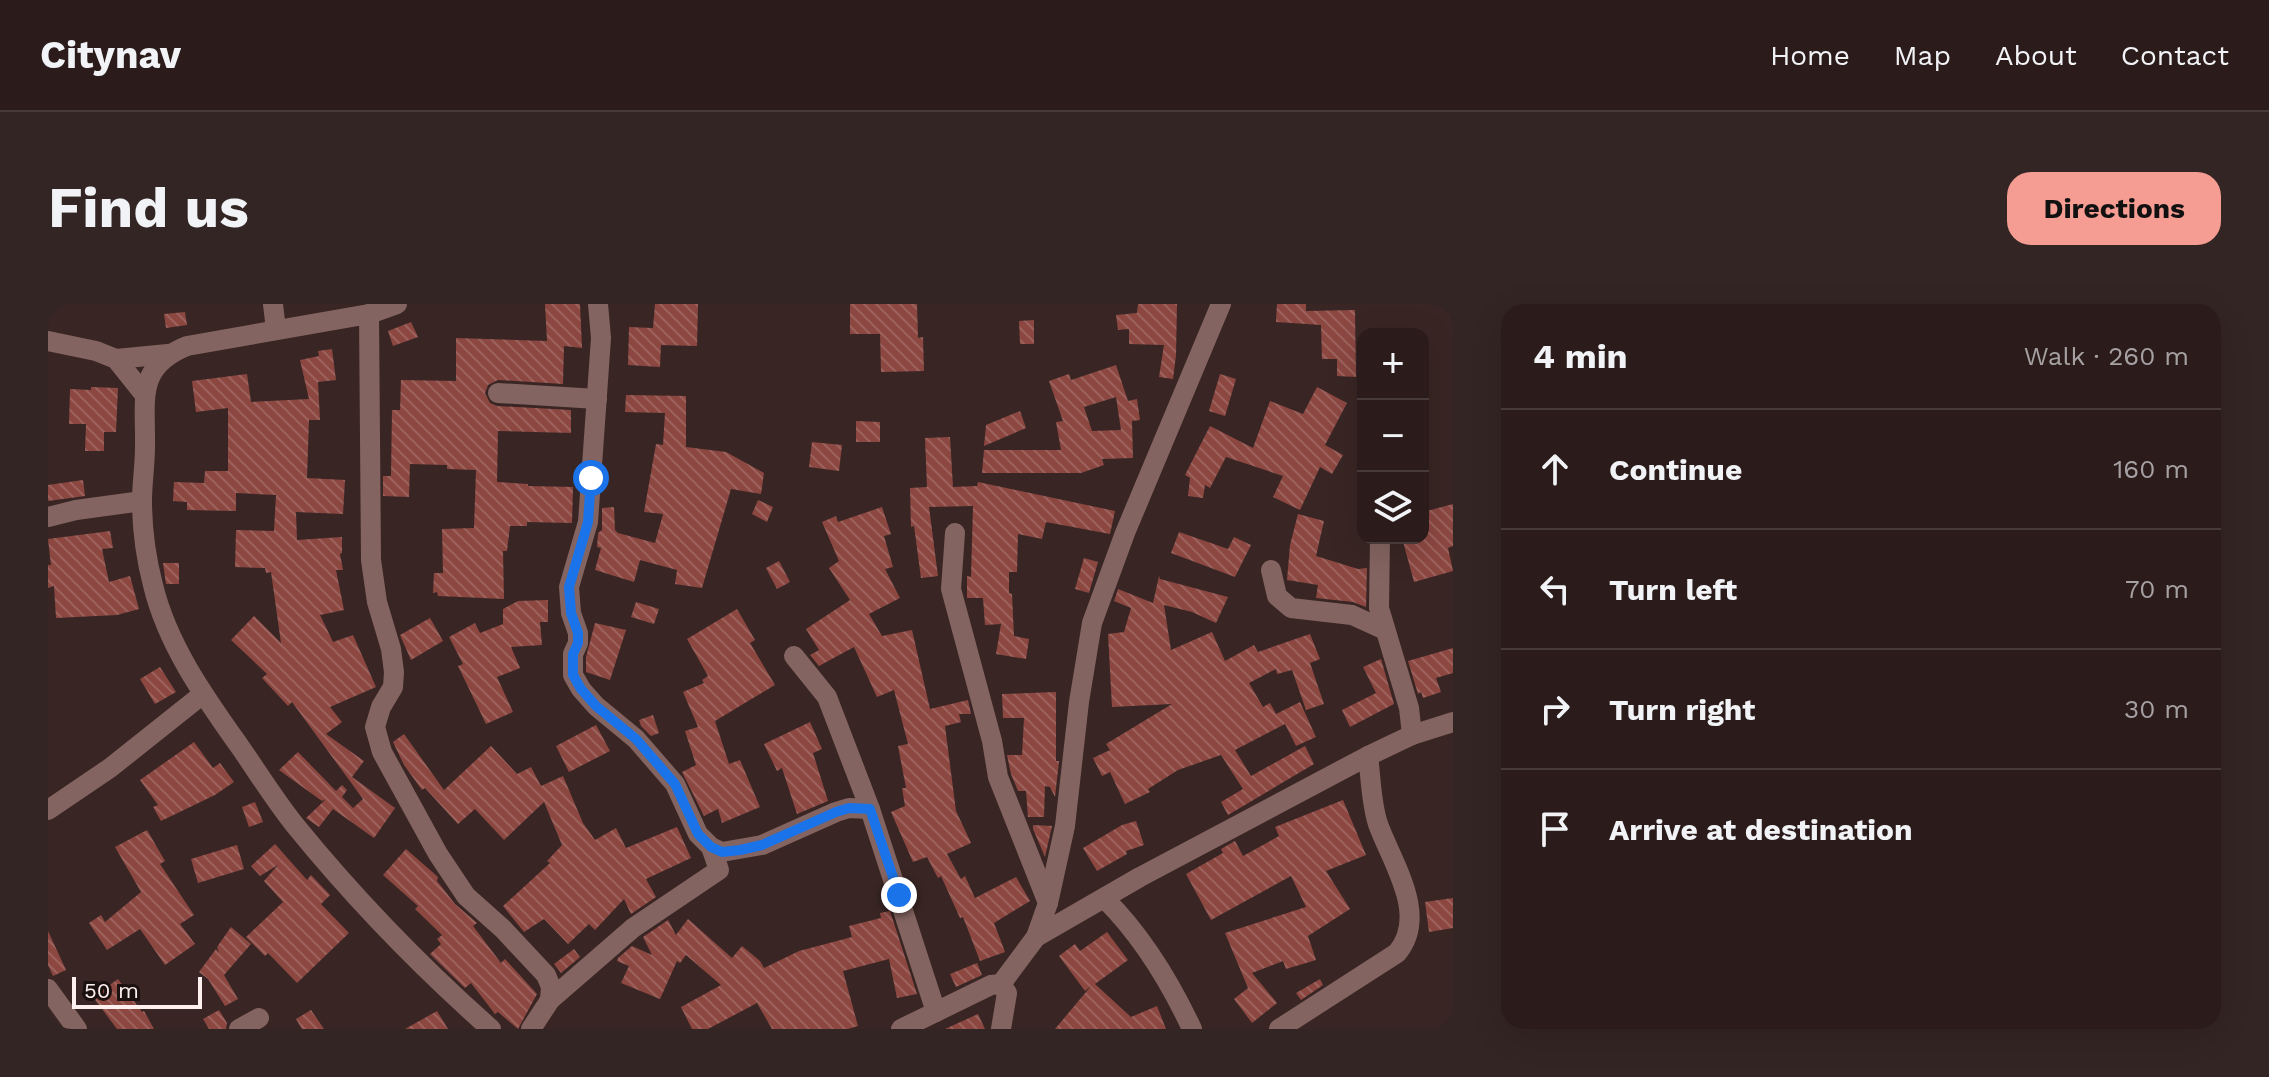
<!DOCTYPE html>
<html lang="en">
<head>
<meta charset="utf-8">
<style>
  :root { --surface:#2b1c1b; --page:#332524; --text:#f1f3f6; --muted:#a6a1a3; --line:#473a3a; --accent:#f59c93 }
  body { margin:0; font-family:"Work Sans",sans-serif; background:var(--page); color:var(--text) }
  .controls { position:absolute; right:24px; top:24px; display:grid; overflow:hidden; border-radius:16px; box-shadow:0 8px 32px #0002 }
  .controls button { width:72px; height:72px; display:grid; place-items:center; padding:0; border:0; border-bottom:2px solid var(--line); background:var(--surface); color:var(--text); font:40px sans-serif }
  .scale { position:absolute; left:24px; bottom:20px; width:130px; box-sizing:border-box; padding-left:8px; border:4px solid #fef0ee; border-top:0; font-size:22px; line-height:28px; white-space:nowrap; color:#fef0ee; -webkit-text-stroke:6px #1a1110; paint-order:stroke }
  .stop { position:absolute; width:24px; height:24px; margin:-18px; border:6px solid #1a73e8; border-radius:50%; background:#fff }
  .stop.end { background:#1a73e8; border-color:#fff; box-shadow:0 2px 8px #0008 }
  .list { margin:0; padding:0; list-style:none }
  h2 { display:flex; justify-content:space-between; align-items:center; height:104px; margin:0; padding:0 32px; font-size:34px }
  h2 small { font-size:26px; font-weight:400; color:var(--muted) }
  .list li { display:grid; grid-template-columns:52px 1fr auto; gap:24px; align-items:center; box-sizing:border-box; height:120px; padding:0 32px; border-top:2px solid var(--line) }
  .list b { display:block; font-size:30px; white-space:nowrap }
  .list em { font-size:26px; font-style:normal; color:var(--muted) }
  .icon { flex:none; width:44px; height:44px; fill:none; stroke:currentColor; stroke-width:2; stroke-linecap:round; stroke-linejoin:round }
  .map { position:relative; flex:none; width:1405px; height:725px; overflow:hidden; border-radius:24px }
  header { display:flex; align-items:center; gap:48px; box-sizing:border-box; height:112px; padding:0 40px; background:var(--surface); border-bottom:2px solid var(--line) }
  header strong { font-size:38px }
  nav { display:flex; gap:44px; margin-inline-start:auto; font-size:28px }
  .intro { display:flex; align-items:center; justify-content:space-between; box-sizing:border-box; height:192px; padding:0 48px }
  h1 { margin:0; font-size:56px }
  .button { padding:20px 36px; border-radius:24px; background:var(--accent); color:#111; font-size:28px; font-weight:700 }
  main { display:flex; gap:48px; padding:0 48px }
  aside { flex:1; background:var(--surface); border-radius:24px; box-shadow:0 8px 32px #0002 }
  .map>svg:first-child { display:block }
</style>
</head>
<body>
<header>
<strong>Citynav</strong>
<nav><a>Home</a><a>Map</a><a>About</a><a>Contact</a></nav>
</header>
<div class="intro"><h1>Find us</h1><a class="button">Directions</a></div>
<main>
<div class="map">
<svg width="1405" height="725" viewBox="0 0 1405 725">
  <defs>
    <pattern id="building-back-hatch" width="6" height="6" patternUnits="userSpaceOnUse" patternTransform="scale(2)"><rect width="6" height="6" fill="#8c4741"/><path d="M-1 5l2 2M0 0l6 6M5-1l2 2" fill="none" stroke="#9d625d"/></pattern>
  </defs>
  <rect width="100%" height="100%" fill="#392624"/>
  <!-- building -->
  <g fill="url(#building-back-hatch)" fill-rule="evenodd">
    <path d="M497,0H532L534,44L516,42L515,80L450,76L440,81L437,89L442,99L449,102L523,106V129L450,127L449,178L480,180V182L525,183L524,219L479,218V222H462L459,247H455L456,295L390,292L389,288L385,289L386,269H395L394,225L426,224L428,166L399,165V161L362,160L361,193L335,192V172H343L344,106H352L353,76L408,77V34L499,37Z"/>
    <path d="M607,0H650L649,42L613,41L612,63L580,61L581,23L605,24Z"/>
    <path d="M802,0H869L870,34L875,33L876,67L833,68L832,30H802Z"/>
    <path d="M1090,0H1129L1128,51L1125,75L1111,73L1116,41L1081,40V25L1070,26L1068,11L1089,9Z"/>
    <path d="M1229,0H1258V7L1307,6L1308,73L1289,72V55H1274L1273,21L1228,18Z"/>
    <path d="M137,8L139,21L118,24L116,10Z"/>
    <path d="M986,16V40H972L971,17Z"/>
    <path d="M363,18L370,33L345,42L340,27Z"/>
    <path d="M284,45L288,76L270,78L272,116H261L259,174L297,176L295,210L248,208L249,236L294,233V249L292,250L295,266H288L296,306L272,311L285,338L305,331L328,383L282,403L294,418L278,430L316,457L304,473L347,504L326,534L285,505L271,523L258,514L278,495L274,497L231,466L250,448L288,487L294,481L299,486L294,493L305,504L315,495L244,398L240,402L214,374L219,370L183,336L206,312L233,339L223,268L218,269L217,264L187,263L188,226L226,227L228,191L188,189V207L139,206V198L125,197L126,178L156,179L157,167H180V104L148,108L144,77L199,70L203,98L261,95L252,56L271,52L270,47Z"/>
    <path d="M1068,61L1080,97L1089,95L1092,116L1084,117L1085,154L1054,155L1056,161L1033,169H934L936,146H1013L1008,118L1015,117L1001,77L1021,70L1023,76ZM1068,93L1073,126L1044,127L1036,103Z"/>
    <path d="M1172,70L1188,75L1177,112L1161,107Z"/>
    <path d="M43,83L70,84L68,128H56V147H37L38,120H21L22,85L43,86Z"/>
    <path d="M1269,83L1299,99L1277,141L1295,151L1284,170L1272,163L1252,206L1225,193L1235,172L1178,153L1162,184L1157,181L1155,194L1140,192L1142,174L1137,171L1162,122L1205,144L1222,97L1255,110Z"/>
    <path d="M578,91L638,92V143L678,148L716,169L713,190L683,185L654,284L627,280L629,266L592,256L586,278L547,266L553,244L549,243L550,229L554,226V204L566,203L567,226L570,229L607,239L615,210L596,208L608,140L615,141L617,109L577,108Z"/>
    <path d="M972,107L978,124L936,142L938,121Z"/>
    <path d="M808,117L832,118V138H808Z"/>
    <path d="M902,133L905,183L929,182L930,178L1067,207L1062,230L998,218L994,235L970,230L969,268H961V289L964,290L966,332L981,335L978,355L948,350L953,320L937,321L935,294H919V272L923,273L925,202L881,203L890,272L873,274L866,222L863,223L862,184L879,183L877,134Z"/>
    <path d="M764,138L794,141L791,167L761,163Z"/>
    <path d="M35,176L37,192L0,197V181Z"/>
    <path d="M710,196L725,203L719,218L704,210Z"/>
    <path d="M1405,200V242L1400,244L1405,267L1366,278L1354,234H1375V208Z"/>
    <path d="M834,203L843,230L836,232L845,263L837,265L852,294L821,310L834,332L864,326L882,405L920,396L923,410H911L913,418L897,422L908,507L923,539L899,550L913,575L917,572L927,594L968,573L982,597L946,619L957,648L932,657L915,613L912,614L893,572L890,574L879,553L865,558L843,508L857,502L854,484H858L850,442L860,440L846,386L829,393L806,343L771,362L762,351L771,346L758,325L802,296L781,264L791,257L774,218L788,212L790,218Z"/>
    <path d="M1250,210L1276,217L1268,252L1310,265L1319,264L1318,303L1305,298L1268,294L1270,281L1239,276L1242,241Z"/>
    <path d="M62,227L65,244L54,245L61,278L82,272L91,305L69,311L8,314L6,282L0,284V261H3L0,235Z"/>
    <path d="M1131,228L1180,245L1186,233L1203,241L1187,273L1123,249Z"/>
    <path d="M1036,254L1050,258L1041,289L1027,285Z"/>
    <path d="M731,257L742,278L729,285L718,264Z"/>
    <path d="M115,259H131V280H118Z"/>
    <path d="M1111,272L1112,275L1180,293L1168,319L1144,308L1116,301L1123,346L1164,328L1177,357L1206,341L1210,348L1262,330L1272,355L1262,359L1276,400L1258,406L1244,366L1229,370L1228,365L1201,379L1215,403L1222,399L1228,410L1252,398L1268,433L1248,442L1237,420L1187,446L1203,472L1257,442L1266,460L1180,511L1173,498L1195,485L1173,451L1130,466L1100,485L1102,488L1077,500L1062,468L1054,472L1045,454L1062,446L1058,440L1124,400L1064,403L1060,330L1076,328L1083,304L1066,297L1070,285L1105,299Z"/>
    <path d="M500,296V318H492L494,341L463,343L472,364L449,373L465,408L438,420L410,362L415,360L401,333L427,319L432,329L455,320V305L470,297Z"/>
    <path d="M588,298L611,305L606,320L583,313Z"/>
    <path d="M689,305L707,336L702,339L727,381L667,417L681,460L692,456L712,503L674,519L670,505L656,512L634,468L648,461L637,427L650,423L635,388L656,379L654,376L660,372L639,335Z"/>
    <path d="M382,314L395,337L363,356L352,331Z"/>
    <path d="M547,319L578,326L562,376L538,368V353Z"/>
    <path d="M1405,344V369L1388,374L1393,388L1375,394L1373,388L1370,390L1360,357Z"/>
    <path d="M1333,355L1346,400L1302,423L1294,406L1328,389L1315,363Z"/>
    <path d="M112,363L128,388L107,400L92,375Z"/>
    <path d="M1008,388V457H1011L1007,493L1002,483L997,482L996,513H980L978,487H970L963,470L959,451H974L976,414H955L954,390Z"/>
    <path d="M605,411L611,429L603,432L593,422L591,416Z"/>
    <path d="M762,418L774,445L765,449L780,497L749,510L734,464L729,467L716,440Z"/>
    <path d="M548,421L562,447L521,468L508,442Z"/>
    <path d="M356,430L396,486L443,442L469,470L483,463L493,482L515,472L535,519L547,536L568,524L578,544L629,523L643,554L598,575L608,593L583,610L576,595L547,626L541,620L520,640L496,615L476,628L455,602L502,559L499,557L514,541L496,498L456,536L427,505L410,520L377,484L374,486L356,461L345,438Z"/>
    <path d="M146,438L165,464L172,459L186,478L167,491L113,517L105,503L110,501L92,476Z"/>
    <path d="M1295,496L1318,551L1278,567L1302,605L1260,632L1268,656L1238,665L1235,657L1204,669L1229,699L1204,719L1186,695L1200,684L1177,629L1258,603L1243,572L1163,616L1138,570L1175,549L1173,545L1187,537L1195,552L1231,532L1227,523Z"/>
    <path d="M207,498L215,518L201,523L194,503Z"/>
    <path d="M1088,517L1096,541L1078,547L1079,550L1049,567L1035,544L1074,521Z"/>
    <path d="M985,521L1004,522L997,553L985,525Z"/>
    <path d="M99,526L117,557L112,560L146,611L132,620L147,640L117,661L92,625L59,646L41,619L53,611L57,618L93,588L67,543Z"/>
    <path d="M227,540L259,576L263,571L282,591L273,600L301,629L249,679L220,649L217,652L198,633L235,598L216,577L230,561L212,572L203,562Z"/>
    <path d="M189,541L196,565L150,579L143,555Z"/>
    <path d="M358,545L390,573L389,577L407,600L429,619L425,622L453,659L457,655L489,690L470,725L450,708L447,710L423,679L417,684L382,650L393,640L389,635L394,631L367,605L370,602L335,571Z"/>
    <path d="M1405,594V624L1381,628L1377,598Z"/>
    <path d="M842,607L869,690L849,694L841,655L795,667L810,722L800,725H724L709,699L660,725H644L633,703L673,681L638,651L632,659L629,657L612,695L573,679L581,662L569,657L570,654L584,642L604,651L595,633L620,616L628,631L640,615L684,654L694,642L712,657L716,664L751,647L804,633L801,622L833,614L832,609Z"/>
    <path d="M183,623L203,640L176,671L190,695L177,702L160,675L151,668L168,645L171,649L169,643Z"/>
    <path d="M0,627L18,666L5,672L0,661Z"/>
    <path d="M1059,628L1080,656L1047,680L1083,713L1109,702L1118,725H1007L1043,682L1037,687L1011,652L1027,640L1032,647Z"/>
    <path d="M526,645L532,653L513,669L506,660Z"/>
    <path d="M929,659L934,671L908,683L902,670Z"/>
    <path d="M70,675L94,708L96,707L106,725H69L45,693Z"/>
    <path d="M1272,675L1275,681L1253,696L1248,689Z"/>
    <path d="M171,706L179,719L178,725H161L155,715Z"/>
    <path d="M263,706L276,725H254L248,715Z"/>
    <path d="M389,707L400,725H357Z"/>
    <path d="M930,710L937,725H897Z"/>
  </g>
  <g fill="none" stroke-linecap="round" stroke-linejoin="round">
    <!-- minor -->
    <g stroke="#846460" stroke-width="20">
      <path d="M225,0L228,26"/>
      <path d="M349,0L321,10L139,42C87,63 98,96 97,143C97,161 94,179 94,197C94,224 98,254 105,281C119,340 156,392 190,440C209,467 226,495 246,520C306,594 372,662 443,725"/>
      <path d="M550,0L553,34L540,218L521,283L523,309L530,329V339L525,350V371L533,385L548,402L588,435L627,480L650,530L663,543L674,548L714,541L788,508L801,504L822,505"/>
      <path d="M321,10L323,256L329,298L343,345L346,368L345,383L333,403L327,423L334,448L390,550L418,592L455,625L498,671L503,683L502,696L483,725"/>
      <path d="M0,37L48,47L68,55L96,90"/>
      <path d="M68,55L120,50"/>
      <path d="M450,89L549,95"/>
      <path d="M0,213L28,206L94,197"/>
      <path d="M907,229L903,285L944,437L950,473L1000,599"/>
      <path d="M1332,234L1331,304L1361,404L1364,431"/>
      <path d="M1223,266L1229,292L1243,304L1304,311L1337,326"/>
      <path d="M746,352L779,393L822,505L888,708"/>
      <path d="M0,506L62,464L155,390"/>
      <path d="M1057,595C1094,632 1122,678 1144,725"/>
      <path d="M988,633L1092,573L1320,452L1364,431L1405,418"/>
      <path d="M953,680L959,689L953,725"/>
      <path d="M0,685L29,725"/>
      <path d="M502,696L585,624L671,566L663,543"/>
      <path d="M191,725L211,714"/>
      <path d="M853,725L943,681L953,680L988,633L1000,599L1017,522L1031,398L1044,319L1077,229L1173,0"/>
      <path d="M1231,725L1349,649C1381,611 1344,559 1330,520C1323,499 1323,474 1320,452"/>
    </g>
  </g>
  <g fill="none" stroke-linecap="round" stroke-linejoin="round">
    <!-- route -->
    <path stroke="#1a73e8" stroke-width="10" d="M543,174L540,218L521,283L523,309L530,329V339L525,350V371L533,385L548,402L588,435L627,480L650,530L663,543L674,548L692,546L714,541L788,508L801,504L822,505L851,591"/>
  </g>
</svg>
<div class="controls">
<button>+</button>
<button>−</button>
<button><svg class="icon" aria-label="layers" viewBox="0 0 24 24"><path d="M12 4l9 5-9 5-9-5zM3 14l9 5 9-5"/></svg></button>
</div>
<div class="scale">50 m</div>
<div class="stop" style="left:543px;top:174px"></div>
<div class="stop end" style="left:851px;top:591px"></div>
</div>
<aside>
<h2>4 min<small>Walk · 260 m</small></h2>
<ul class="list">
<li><svg class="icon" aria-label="ahead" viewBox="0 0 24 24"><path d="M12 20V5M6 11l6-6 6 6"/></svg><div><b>Continue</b></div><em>160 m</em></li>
<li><svg class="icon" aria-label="left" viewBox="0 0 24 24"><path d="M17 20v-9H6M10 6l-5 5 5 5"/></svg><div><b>Turn left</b></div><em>70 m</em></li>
<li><svg class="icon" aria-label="right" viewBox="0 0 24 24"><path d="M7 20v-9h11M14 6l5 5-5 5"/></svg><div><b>Turn right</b></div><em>30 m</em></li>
<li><svg class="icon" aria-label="arrive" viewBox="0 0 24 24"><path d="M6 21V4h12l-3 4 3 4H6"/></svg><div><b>Arrive at destination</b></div></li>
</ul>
</aside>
</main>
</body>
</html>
